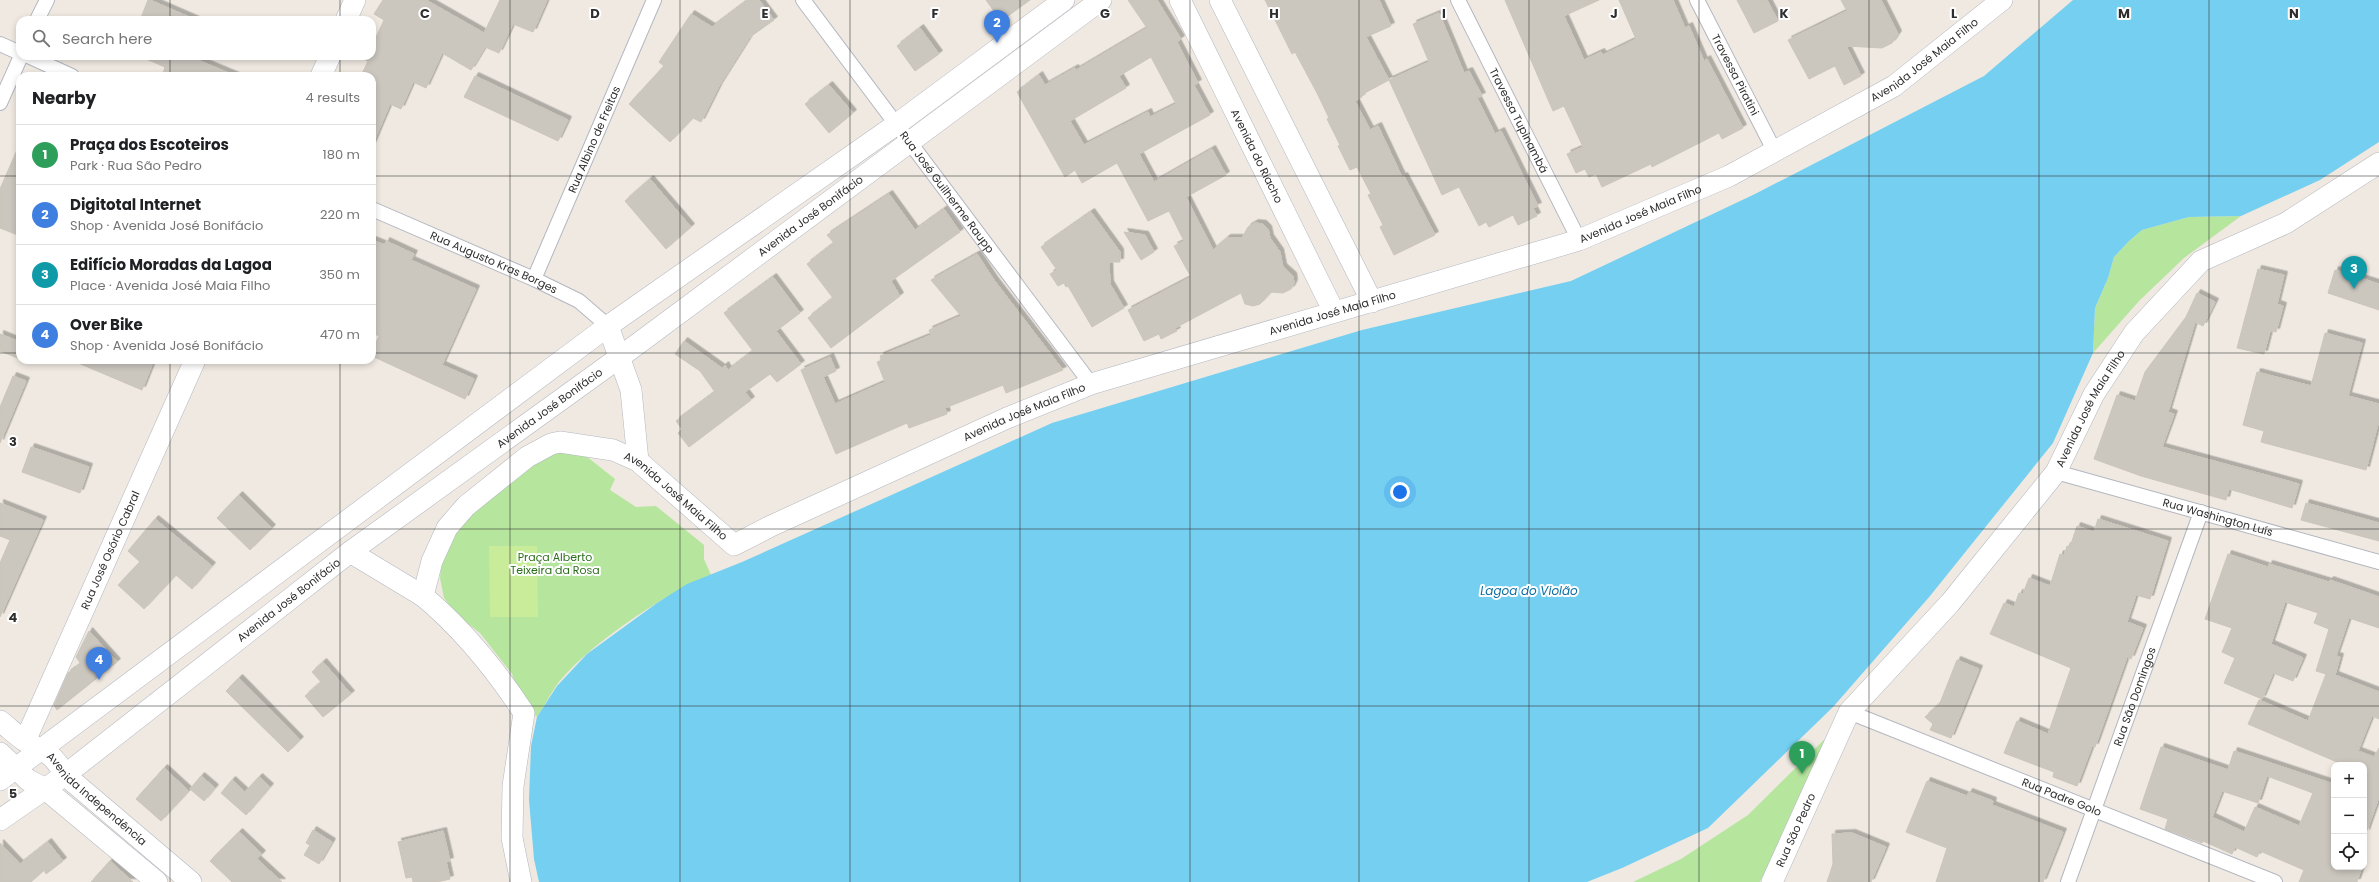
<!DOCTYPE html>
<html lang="en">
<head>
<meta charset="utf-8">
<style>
  :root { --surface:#fff; --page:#f2f2f2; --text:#202124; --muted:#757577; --line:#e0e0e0; --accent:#4264fb }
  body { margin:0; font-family:Poppins,sans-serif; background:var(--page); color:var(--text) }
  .controls { position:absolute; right:12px; bottom:12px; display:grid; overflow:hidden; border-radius:8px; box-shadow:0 2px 6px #0003 }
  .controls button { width:36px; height:36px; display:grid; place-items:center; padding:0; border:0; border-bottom:1px solid var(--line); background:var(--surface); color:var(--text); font:20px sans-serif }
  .you { position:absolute; left:1400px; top:492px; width:14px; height:14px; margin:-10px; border:3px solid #fff; border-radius:50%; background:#1a73e8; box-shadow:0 0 0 6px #1a73e833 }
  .badge { display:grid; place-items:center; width:26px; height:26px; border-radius:50%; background:var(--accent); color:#fff; font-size:13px; font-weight:700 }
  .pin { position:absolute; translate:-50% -33px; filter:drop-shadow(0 1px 2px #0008) }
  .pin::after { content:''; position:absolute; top:21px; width:14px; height:12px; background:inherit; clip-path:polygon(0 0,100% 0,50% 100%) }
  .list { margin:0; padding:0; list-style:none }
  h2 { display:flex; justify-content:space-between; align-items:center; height:52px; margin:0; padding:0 16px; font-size:17px }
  h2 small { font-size:13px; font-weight:400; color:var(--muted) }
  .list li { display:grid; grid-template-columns:26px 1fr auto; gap:12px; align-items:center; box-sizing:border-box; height:60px; padding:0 16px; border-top:1px solid var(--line) }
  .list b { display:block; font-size:15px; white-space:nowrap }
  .list p { margin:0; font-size:13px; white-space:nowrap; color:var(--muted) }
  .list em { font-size:13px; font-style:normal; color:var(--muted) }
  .icon { flex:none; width:22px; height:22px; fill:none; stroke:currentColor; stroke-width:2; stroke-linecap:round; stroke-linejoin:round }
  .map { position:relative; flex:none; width:2379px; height:882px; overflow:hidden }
  .search { position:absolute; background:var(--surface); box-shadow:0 2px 6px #0003; left:16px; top:16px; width:360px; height:44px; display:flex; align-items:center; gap:10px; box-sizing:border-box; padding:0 14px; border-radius:12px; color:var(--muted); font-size:15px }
  .panel { position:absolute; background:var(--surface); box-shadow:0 2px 6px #0003; left:16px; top:72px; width:360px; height:292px; border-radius:12px }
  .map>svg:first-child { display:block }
</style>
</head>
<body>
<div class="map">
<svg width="2379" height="882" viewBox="0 0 2379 882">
  <defs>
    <filter id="shadow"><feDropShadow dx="3.5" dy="-3.5" stdDeviation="0" flood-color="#0004"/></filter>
  </defs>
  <rect width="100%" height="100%" fill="#efe9e1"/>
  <!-- green -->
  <g fill="#b6e59e">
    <path d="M2241,216L2184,258L2139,301L2093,353L2095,308L2108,278L2114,257L2129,241L2142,230L2189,217Z"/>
    <path d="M557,449L586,456L615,479L610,490L636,507L656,506L704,545V559L711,575C665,593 585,647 556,686C549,696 544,707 537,717L521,701L512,674L480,633L457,615L444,598L440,578L441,565L451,530L541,455Z"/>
    <path d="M1838,726L1760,882H1633L1681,859L1748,815Z"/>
  </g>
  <!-- pitch -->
  <path fill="#c9ec9a" d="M489,546H537L538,617H490Z"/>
  <!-- water -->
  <path fill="#75cff0" d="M2073,0H2379V142L2320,180L2241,216L2189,217L2142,230L2129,241L2114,257L2108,278L2095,308L2093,353L2053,443L1930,596L1833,707L1708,828L1622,868L1587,882H539L534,859L529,800L531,746L537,717L557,686L587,654L657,603L687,584L742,562L1052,423L1362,330L1571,281L1755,194L1984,76Z"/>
  <!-- building -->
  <g fill="#cbc7bf" stroke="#cbc5ba" fill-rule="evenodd" filter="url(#shadow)">
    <path d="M148,0H150L196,20H140Z"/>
    <path d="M383,0H426L484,33L500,0H547L533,32L513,24L499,53L485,47L471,70L442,53L426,88L413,82L401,109L390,104L372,146V76H361L368,61L365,60L367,56H372V46L384,20L374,14Z"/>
    <path d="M748,0H759L774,20L750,37L719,86L701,122L693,118L670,142L629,104L664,66L659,62L691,14L712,27Z"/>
    <path d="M986,0H1030L1001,21Z"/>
    <path d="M1128,0H1157L1181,39L1177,42L1198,83L1194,85L1210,115L1139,154L1154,182L1212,149L1226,175L1186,197L1213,250L1227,238H1242L1248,227L1255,223L1263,224L1268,229L1270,238L1280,252L1283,267L1293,276L1294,283L1291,289L1283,293L1271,292L1260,304L1253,306L1245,304L1241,293L1175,328L1177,331L1161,339L1159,334L1144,341L1128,310L1191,277L1174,246L1184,241L1169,211L1148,221L1117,163L1082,183L1075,170L1065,177L1017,92L1039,75L1045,85L1075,68L1076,70L1147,28ZM1151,57L1176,104L1150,117L1148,112L1084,145L1070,121L1126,88L1119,76Z"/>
    <path d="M1265,0H1379L1391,26L1366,37L1389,80L1361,95L1362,97L1355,101L1370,130L1378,126L1402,177L1404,176L1435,235L1394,255L1380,227L1383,225L1368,195L1371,194L1357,167L1350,170L1338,146L1340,145L1327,119L1329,118L1317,93L1295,52L1292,54Z"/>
    <path d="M1505,0H1599L1564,16L1584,60L1601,52L1603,55L1636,39L1619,0H1673L1685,28L1689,26L1704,61L1707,59L1743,128L1722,139L1719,133L1652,167L1651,164L1602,187L1596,174L1589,177L1585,169L1576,173L1567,154L1583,147L1564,106L1553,111Z"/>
    <path d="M1737,0H1767L1778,21L1754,33Z"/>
    <path d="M1841,0H1881L1898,34L1892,43L1882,48L1846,46L1861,76L1844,85L1835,66L1809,79L1788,40L1847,11Z"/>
    <path d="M1439,13L1464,73L1469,71L1482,96L1477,98L1495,134L1501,131L1538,206L1533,208L1537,216L1518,225L1513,215L1489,227L1486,222L1479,226L1459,187L1442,195L1389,80L1429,62L1413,24Z"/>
    <path d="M920,28L939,54L915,71L897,46Z"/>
    <path d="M139,56H188L236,76H162L165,67Z"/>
    <path d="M475,76L568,120L558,141L464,97Z"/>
    <path d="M829,85L853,113L829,133L805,104Z"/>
    <path d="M20,143V236L0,228V189Z"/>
    <path d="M650,179L691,227L666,249L625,201Z"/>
    <path d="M889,194L915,230L944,209L960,232L891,281L900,296L831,348L808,318L833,298L807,264L834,243L827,235Z"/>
    <path d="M1091,212L1120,252V262H1109L1110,284L1124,308L1092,327L1068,286L1066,287L1064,283L1058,286L1050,274L1057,270L1041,247Z"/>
    <path d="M1124,232L1145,235L1154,252L1141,260Z"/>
    <path d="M372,240L385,245L386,241L414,254L411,260L476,289L442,365L474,379L465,399L372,356V351L379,336L372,333Z"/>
    <path d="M977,254L994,280L1063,370L1006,393L1003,385L945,408L947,414L909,428L907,423L836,454L801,370L830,357L836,371L823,377L835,404L885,382L877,362L882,360L880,356L931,335L929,330L961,316L931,280Z"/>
    <path d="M2258,269L2284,275L2277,304L2283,306L2276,332L2270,331L2264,354L2237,348Z"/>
    <path d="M2335,270L2379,284V310L2328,293Z"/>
    <path d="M773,277L800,313L776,331L801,364L777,382L770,374L745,392L751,400L689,447L678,433L682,429L676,421L715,392L700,371L675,354L684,341L722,368L725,365L728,370L753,351L724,313Z"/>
    <path d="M2197,293L2215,302L2203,326L2195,322L2168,412L2174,414L2162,447L2299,484L2292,508L2229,489L2226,500L2141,476L2094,459L2117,395L2135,401L2145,372L2186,317Z"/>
    <path d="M2325,333L2362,343L2348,396L2379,404V420L2366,470L2261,442L2264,431L2243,425L2257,372L2311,386Z"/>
    <path d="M0,334L20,342V359L0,351Z"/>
    <path d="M71,360H154L142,390Z"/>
    <path d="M13,376L26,381L0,443V407Z"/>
    <path d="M31,447L89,467L80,493L22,472Z"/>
    <path d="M239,495L272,528L250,550L217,518Z"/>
    <path d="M0,503L43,520L0,617V563L10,540L0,536Z"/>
    <path d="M2306,503L2379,523V541L2301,520Z"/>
    <path d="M155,519L212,566L192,589L176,575L144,609L118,585L140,562L128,551Z"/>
    <path d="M2098,519L2168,541L2150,599L2136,595L2127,622L2143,628L2131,659L2127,657L2095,747L2092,746L2077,786L2053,777L2054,772L2004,753L2017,721L2048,734L2071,668L1990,634L2004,603L2014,607L2019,593L2023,594L2029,578L2050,586L2060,554L2064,556L2067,546L2070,547L2077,526L2094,532Z"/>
    <path d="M2228,554L2268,567L2269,564L2329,582L2330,580L2379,597V628L2349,618L2336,656L2340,657L2335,675L2379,692V719L2372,716L2358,751L2374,757L2379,748V797L2366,833L2364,784L2367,775L2364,774V765H2344L2248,724L2259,700L2308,721L2326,674L2316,671L2329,629L2314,623L2318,613L2285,602L2271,644L2303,658L2293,681L2273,673L2262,699L2224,683L2235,658L2222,652L2232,628L2205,619Z"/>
    <path d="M89,631L117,662L57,710L54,705L68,673L81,664L76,657Z"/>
    <path d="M1957,660L1979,669L1951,738L1930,730L1933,724L1925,717L1940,703Z"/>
    <path d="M323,662L351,694L323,717L305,696L321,682L312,672Z"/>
    <path d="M239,678L300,740L288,752L226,691Z"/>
    <path d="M2161,747L2228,770L2234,751L2334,784V867H2362L2357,882H2299L2304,870L2260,851L2257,857L2235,847L2232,854L2203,841L2202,843L2165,829L2168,819L2140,809ZM2267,776L2313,793L2299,826L2255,807L2244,832L2212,817L2222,791L2258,803Z"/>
    <path d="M164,768L189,791L161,821L136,799Z"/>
    <path d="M201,776L215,788L204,801L190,789Z"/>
    <path d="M259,777L270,787L246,815L221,793L232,780L245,792Z"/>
    <path d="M1927,781L1967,796L1969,792L1993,801L1992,805L2063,832L2043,882H1936L1947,848L1906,832Z"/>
    <path d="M313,830L332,842L319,864L304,855L310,845L306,843Z"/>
    <path d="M443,831L450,861L446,862L450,879L437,882H413L412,877L406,878L398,842Z"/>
    <path d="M239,832L262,854L257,859L282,882H232L210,861Z"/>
    <path d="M1852,833L1886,847L1871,882H1827L1833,864L1832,834Z"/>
    <path d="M48,842L63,861L46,874L44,870L31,882H0V843L20,864Z"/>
    <path d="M110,861L133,882H91Z"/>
  </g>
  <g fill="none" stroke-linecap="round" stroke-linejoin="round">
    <!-- street casing -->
    <g stroke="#b4b7c1" stroke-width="16">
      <g id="street">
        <path id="s1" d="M803,0L1091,384"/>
        <path id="s2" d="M1458,0L1579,240"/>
        <path id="s3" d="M1697,0L1774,150"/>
        <path d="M37,20L47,0"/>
        <path d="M0,44L20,53"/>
        <path d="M28,56L72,76"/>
        <path d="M0,103L21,56"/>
        <path id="s4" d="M372,209L534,279L579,301L608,326"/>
        <path id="s5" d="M534,279L654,0"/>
        <path id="s6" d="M2056,472L2379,562"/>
        <path id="s7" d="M1849,712L2275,882"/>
        <path id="s8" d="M2068,882L2201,512"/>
      </g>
    </g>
    <!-- secondary casing -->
    <g stroke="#b4b7c1" stroke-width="22">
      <g id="secondary">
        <path id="s9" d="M1180,0L1334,312"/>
        <path d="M1220,0L1372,302"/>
        <path d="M346,20L355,0"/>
        <path d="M321,76L330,56"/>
        <path d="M608,326L631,390L638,461"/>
        <path d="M350,552L423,596"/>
        <path id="s10" d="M0,721C8,727 16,735 25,741C46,753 51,751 65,775L191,882"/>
        <path id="s11" d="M25,741L195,360"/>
        <path d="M0,753L28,780L44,788L157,882"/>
        <path d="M0,780L608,326L897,124L1064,0"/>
        <path id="s12" d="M0,820L65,775L350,552L620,357L1101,0"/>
        <path id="s13" d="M521,882L512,838L513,786L524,713C495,669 464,630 423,596L432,561L447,528L466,506L527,457L551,444L560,442L613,450L638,461L734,545L771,526L1007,418L1091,384L1579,240L1729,176L1894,86L2002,0"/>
        <path id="s14" d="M1772,882L1849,712L1950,603L2056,472L2094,394L2134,333L2201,261L2286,223L2379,163"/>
      </g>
    </g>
    <!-- street -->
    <use href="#street" stroke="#fff" stroke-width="14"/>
    <!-- secondary -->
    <use href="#secondary" stroke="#fff" stroke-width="21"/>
  </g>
  <!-- grid -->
  <path fill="none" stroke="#2e2e2e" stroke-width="1" stroke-opacity="0.55" d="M170,0V20M340,0V20M510,0V882M680,0V882M850,0V882M1020,0V882M1190,0V882M1359,0V882M1529,0V882M1699,0V882M1869,0V882M2039,0V882M2209,0V882M170,56V76M340,56V76M0,176H20M372,176H2379M0,353H20M372,353H2379M170,360V882M340,360V882M0,529H2379M0,706H2379"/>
  <g text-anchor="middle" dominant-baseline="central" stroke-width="4" stroke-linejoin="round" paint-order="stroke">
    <!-- street labels -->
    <g font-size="11" fill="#2e2e2e" stroke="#fff">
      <text stroke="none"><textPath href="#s13" startOffset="2042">Avenida José Maia Filho</textPath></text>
      <text stroke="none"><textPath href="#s3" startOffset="84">Travessa Piratini</textPath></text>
      <text stroke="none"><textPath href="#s2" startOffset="135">Travessa Tupinambá</textPath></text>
      <text stroke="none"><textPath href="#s5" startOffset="152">Rua Albino de Freitas</textPath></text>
      <text stroke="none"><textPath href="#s9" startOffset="174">Avenida do Riacho</textPath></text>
      <text stroke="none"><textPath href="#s1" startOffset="240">Rua José Guilherme Raupp</textPath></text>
      <text stroke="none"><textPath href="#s13" startOffset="1718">Avenida José Maia Filho</textPath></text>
      <text stroke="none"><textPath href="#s12" startOffset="1011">Avenida José Bonifácio</textPath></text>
      <text stroke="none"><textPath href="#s4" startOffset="133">Rua Augusto Kras Borges</textPath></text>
      <text stroke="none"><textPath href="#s13" startOffset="1394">Avenida José Maia Filho</textPath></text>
      <text stroke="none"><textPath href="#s12" startOffset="687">Avenida José Bonifácio</textPath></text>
      <text stroke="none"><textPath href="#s14" startOffset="576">Avenida José Maia Filho</textPath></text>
      <text stroke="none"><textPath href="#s13" startOffset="1070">Avenida José Maia Filho</textPath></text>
      <text stroke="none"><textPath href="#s13" startOffset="674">Avenida José Maia Filho</textPath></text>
      <text stroke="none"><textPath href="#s6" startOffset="168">Rua Washington Luís</textPath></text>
      <text stroke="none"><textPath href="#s11" startOffset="209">Rua José Osório Cabral</textPath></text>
      <text stroke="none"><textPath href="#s12" startOffset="363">Avenida José Bonifácio</textPath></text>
      <text stroke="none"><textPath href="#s8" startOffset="197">Rua São Domingos</textPath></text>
      <text stroke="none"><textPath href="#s7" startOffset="229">Rua Padre Golo</textPath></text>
      <text stroke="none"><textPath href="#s10" startOffset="125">Avenida Independência</textPath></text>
      <text stroke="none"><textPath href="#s14" startOffset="57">Rua São Pedro</textPath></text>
    </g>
    <!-- park labels -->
    <g font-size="11" fill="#2c6e1b" stroke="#fff">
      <text x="555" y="557">Praça Alberto<tspan x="555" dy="13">Teixeira da Rosa</tspan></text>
    </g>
    <!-- water labels -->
    <g font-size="12" font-style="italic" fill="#0d6fa3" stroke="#fff">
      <text x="1529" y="590">Lagoa do Violão</text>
    </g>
  </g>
  <g font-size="13" text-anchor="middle" font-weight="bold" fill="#2e2e2e" stroke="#fff" stroke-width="4" stroke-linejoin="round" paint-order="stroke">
    <text x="425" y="18">C</text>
    <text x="595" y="18">D</text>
    <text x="765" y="18">E</text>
    <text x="935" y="18">F</text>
    <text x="1105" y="18">G</text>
    <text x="1274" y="18">H</text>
    <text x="1444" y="18">I</text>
    <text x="1614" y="18">J</text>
    <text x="1784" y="18">K</text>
    <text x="1954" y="18">L</text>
    <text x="2124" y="18">M</text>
    <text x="2294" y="18">N</text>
    <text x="13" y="446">3</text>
    <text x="13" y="622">4</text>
    <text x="13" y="798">5</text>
  </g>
</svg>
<div class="controls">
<button>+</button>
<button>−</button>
<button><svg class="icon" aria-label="locate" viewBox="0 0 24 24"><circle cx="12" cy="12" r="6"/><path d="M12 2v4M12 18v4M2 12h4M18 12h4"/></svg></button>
</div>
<div class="you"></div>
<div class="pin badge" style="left:1802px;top:774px;background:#2e9e5b">1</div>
<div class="pin badge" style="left:997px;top:43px;background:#3f7fe0">2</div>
<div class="pin badge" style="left:2354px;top:289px;background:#0f9aa8">3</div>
<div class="pin badge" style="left:99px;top:680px;background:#3f7fe0">4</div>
<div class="search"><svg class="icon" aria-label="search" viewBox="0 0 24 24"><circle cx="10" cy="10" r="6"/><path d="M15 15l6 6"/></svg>Search here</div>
<section class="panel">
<h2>Nearby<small>4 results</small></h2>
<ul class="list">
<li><span class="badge" style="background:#2e9e5b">1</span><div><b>Praça dos Escoteiros</b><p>Park · Rua São Pedro</p></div><em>180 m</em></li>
<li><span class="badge" style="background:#3f7fe0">2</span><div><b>Digitotal Internet</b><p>Shop · Avenida José Bonifácio</p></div><em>220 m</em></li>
<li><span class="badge" style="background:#0f9aa8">3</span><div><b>Edifício Moradas da Lagoa</b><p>Place · Avenida José Maia Filho</p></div><em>350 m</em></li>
<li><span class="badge" style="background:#3f7fe0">4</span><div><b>Over Bike</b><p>Shop · Avenida José Bonifácio</p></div><em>470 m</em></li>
</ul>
</section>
</div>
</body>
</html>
